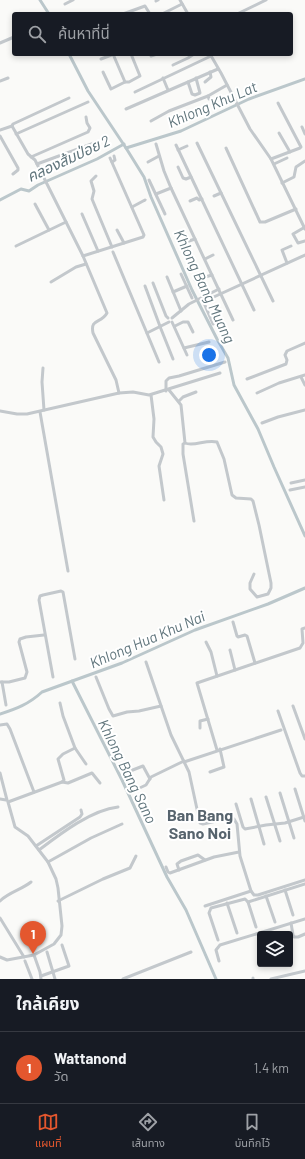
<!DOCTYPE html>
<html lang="th">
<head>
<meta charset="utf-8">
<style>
  :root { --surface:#171b24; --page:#242831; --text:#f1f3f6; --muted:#9ea1a6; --line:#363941; --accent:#e4572e }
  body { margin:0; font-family:Barlow,"Noto Sans Thai",sans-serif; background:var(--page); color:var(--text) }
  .controls { position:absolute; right:12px; bottom:12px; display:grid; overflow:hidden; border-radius:4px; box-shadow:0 2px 6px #0003 }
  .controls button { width:36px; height:36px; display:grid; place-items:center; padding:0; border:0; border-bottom:1px solid var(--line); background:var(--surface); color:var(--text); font:20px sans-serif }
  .you { position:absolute; left:209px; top:355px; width:14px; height:14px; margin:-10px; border:3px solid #fff; border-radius:50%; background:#1a73e8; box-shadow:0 0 0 6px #1a73e833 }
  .badge { display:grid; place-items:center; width:26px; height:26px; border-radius:50%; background:var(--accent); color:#fff; font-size:13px; font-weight:700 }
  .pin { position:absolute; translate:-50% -33px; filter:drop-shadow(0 1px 2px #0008) }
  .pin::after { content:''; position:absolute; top:21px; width:14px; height:12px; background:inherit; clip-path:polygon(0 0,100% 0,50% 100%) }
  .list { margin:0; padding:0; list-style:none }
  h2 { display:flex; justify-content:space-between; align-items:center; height:52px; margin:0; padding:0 16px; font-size:17px }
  h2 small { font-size:13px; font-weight:400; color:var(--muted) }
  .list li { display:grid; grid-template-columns:26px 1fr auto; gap:12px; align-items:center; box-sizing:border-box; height:72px; padding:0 16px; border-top:1px solid var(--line) }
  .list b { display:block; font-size:15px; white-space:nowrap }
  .list p { margin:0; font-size:13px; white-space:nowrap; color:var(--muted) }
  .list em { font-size:13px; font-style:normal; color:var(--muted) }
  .icon { flex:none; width:22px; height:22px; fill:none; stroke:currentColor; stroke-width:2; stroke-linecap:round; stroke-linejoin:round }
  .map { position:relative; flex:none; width:305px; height:979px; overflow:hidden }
  .search { position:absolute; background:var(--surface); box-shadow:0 2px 6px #0003; left:12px; right:12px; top:12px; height:44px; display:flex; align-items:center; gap:10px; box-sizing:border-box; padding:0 14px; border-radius:4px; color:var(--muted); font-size:15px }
  .sheet { height:124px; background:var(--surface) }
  nav { display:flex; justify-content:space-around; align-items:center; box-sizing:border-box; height:56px; border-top:1px solid var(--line); background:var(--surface); font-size:11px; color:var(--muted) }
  nav a { display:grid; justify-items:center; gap:2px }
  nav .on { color:var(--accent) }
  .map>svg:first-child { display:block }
</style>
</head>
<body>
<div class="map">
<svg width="305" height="979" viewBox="0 0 305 979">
  <rect width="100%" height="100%" fill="#fafaf8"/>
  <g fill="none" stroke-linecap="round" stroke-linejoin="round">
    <!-- canal -->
    <g stroke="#bbc7cb" stroke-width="3">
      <path d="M40,0L49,14"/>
      <path d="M69,54L88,91L126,148L144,177L151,197L192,290L217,339L228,358L234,385L258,429L274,467L305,536"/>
      <path d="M126,148L181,131L249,99L305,79"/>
      <path d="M0,200L21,189L29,191L38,185L97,159L124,144"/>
      <path d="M72,681L122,780L167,877L186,910L216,979"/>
      <path d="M0,714C16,709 29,704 42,692L122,663L195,630L268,604L305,588"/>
    </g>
    <!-- minor -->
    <g stroke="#c3c8cc" stroke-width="3">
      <path d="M180,0L188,14"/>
      <path d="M156,1L158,0"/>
      <path d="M65,4L73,0"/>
      <path d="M123,14L145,6L150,14"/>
      <path d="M162,14L182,4"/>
      <path d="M237,14L266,0"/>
      <path d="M0,43L14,37"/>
      <path d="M210,54L221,73L250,129L271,159L305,229"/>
      <path d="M151,56L157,54"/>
      <path d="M101,59L114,54"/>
      <path d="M173,65L188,58L194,54"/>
      <path d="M103,72L111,89L125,82L113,54"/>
      <path d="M163,78L168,90"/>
      <path d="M0,81L8,78"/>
      <path d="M125,82H129L140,76L131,54"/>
      <path d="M188,82L192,94L195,95L200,93L196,78"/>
      <path d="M205,82L211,77L210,72"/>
      <path d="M135,92L211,56"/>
      <path d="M209,99L208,96L227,85"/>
      <path d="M126,109L218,69"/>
      <path d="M151,121L169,111L208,96"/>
      <path d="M12,126L13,124L69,98"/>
      <path d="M302,127L305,134"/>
      <path d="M0,130L12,126L28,154L35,160L83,256L107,313C101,324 90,318 93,333L116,380L119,393"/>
      <path d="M279,133L290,152"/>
      <path d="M16,134L88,102"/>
      <path d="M0,136L18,168V170L13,174"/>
      <path d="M197,143L273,301"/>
      <path d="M156,144L164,171L171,188L233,320"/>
      <path d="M176,145L254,310"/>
      <path d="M226,148L260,222H265L296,209"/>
      <path d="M178,150L187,146"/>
      <path d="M31,157L88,132L90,128L87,123L86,117"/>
      <path d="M271,159L300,148L301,147L278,103"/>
      <path d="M112,162L115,160L114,156"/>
      <path d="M148,162L159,156"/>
      <path d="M37,164L97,142"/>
      <path d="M274,164L287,158"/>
      <path d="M178,167L183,178L186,179L191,177"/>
      <path d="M96,176L91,181L94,191L92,199L112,247"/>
      <path d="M149,180L165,214"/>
      <path d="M282,183L294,177L296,167L305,161"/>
      <path d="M156,194L171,188"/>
      <path d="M214,196L221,193"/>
      <path d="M190,201L197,198L199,200L202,199"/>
      <path d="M35,204L49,230"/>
      <path d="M132,207L145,200"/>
      <path d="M82,214L98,251"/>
      <path d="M305,227L293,234L298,243L305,241"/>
      <path d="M117,230L124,243"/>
      <path d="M186,242L195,239"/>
      <path d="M16,246L66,222"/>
      <path d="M113,252L159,362"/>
      <path d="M83,256L143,237L144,235L110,158"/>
      <path d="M205,259L213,255"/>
      <path d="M287,263L282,250L291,246"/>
      <path d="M181,274L192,298"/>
      <path d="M167,277L181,311"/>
      <path d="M195,280L212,275"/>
      <path d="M51,282L76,267L86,264"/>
      <path d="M153,283L166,316L168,318"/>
      <path d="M145,286L161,329L173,359"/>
      <path d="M173,292L187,286"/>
      <path d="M172,318L189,304L219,289"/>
      <path d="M172,322L187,355"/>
      <path d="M213,324L204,303L205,301L305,255"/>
      <path d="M175,326L183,322H188L193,332"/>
      <path d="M147,333L169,322"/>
      <path d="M184,348L209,342"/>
      <path d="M43,368L42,382L44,410"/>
      <path d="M301,377L305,385"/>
      <path d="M247,379L286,364L287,360L285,355L287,351L305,343"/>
      <path d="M169,390L181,405L185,443C194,447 206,439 217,442L224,459L232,495L236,498L251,499L253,501L259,525L271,583V588L268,594L257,597L250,589V583L254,574"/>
      <path d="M166,391V381L169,378L179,376L225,362"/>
      <path d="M257,393L279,383L305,375"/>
      <path d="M151,395L154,419L153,437L156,442L161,447L163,454L159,466L164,500"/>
      <path d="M179,401L183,397L196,392"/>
      <path d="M0,411L17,414H27L119,393L133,392L149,395L220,373"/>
      <path d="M40,412L68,571"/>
      <path d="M262,423L278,417L305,410"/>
      <path d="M185,443L183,444V454L194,521"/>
      <path d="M291,483L305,480"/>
      <path d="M290,490L305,487"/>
      <path d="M233,622L237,636L238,637L245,635L247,636L255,663"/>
      <path d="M206,642L211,652L217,676"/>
      <path d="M230,650L235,670"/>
      <path d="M146,662L171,735L189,772L200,823L203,824L230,818L234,819L237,824L240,856L251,891L254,895H258L305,880"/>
      <path d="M53,677L39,600L40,596L43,595L61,591L63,592L75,659"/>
      <path d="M96,677L109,709L113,716L127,712L139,711L161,706"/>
      <path d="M0,682H9L25,678L27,672L19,642L20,639L26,637L44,635"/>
      <path d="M2,682L6,705"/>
      <path d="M293,706L305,739"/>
      <path d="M278,711L300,773L302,776H305"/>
      <path d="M0,725L7,724L10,729L34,792"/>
      <path d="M200,728V721L208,719"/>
      <path d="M75,748L86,764"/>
      <path d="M217,750L197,683L300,648L303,643L302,629L305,628"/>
      <path d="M184,762L281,730"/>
      <path d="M210,772L224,767L220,749"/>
      <path d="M0,773L7,800"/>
      <path d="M125,773L143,766L150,779"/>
      <path d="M62,782L68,783L92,773L100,783"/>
      <path d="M295,789L305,821"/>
      <path d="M131,792L146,785L151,777L184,761"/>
      <path d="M280,793L294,838"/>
      <path d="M266,797L280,841"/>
      <path d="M0,799L6,800"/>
      <path d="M251,799L264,844"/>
      <path d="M236,804L243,827L245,829L266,825L285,823L304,817"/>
      <path d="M36,846L80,817L82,814L81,810"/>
      <path d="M39,850C60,834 91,810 118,807"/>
      <path d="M48,862L91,838L122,824"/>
      <path d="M166,867L168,872L170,873L214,857L239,852"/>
      <path d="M179,870L177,864L181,861L198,855L205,860"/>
      <path d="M285,890L293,915"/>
      <path d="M266,896L275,922"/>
      <path d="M0,901C9,892 21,890 31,882"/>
      <path d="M58,901L103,879L130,868L136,856"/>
      <path d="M248,902L305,884"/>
      <path d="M227,903L237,933"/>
      <path d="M205,906L251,891"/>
      <path d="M0,918L24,957"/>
      <path d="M291,923L293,935L294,937H298L305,934"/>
      <path d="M218,940L209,913L211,908L245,899L248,902L256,927"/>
      <path d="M47,952L55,979"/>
      <path d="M34,955L54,944L61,935L62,926L58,888L56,879L48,862L28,836L15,827L8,802L62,782L64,780L58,759L63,754L75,748L63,716L60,703"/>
      <path d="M0,957L7,960L34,955L40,972L41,979"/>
      <path d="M25,961L32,979"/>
      <path d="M219,961L216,950L220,945L305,919"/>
      <path d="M41,976L69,966L62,945"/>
      <path d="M253,978V979"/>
      <path d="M123,979L191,952"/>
      <path d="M271,979L305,971"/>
    </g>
  </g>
  <g text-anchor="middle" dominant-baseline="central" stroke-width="4" stroke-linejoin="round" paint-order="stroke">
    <!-- water labels -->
    <g font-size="15" font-style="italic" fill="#60757c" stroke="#fff">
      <text transform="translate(212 104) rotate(-23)">Khlong Khu Lat</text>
      <text transform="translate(68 158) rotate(-25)">คลองส้มป่อย 2</text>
      <text transform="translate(205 286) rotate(65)">Khlong Bang Muang</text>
      <text transform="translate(147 639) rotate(-23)">Khlong Hua Khu Nai</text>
      <text transform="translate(128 771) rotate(64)">Khlong Bang Sano</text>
    </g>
    <!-- quarter labels -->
    <g font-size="16" font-weight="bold" fill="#57646e" stroke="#fff">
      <text x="200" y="814">Ban Bang<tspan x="200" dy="18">Sano Noi</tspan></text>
    </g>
  </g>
</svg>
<div class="controls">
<button><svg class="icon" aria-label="layers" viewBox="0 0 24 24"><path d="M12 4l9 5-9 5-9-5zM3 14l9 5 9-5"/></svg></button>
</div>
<div class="you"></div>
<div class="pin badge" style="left:33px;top:954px">1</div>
<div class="search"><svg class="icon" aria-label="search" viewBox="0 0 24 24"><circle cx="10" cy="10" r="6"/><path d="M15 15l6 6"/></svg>ค้นหาที่นี่</div>
</div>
<section class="sheet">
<h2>ใกล้เคียง<small></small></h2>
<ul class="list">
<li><span class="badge">1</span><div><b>Wattanond</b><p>วัด</p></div><em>1.4 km</em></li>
</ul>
</section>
<nav>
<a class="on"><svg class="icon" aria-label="map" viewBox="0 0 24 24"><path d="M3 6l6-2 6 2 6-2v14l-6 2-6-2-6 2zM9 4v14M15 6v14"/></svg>แผนที่</a>
<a><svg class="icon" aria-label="directions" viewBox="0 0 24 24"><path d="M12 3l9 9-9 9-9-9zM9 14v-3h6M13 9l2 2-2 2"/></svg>เส้นทาง</a>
<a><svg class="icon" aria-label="saved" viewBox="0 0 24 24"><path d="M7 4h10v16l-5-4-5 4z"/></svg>บันทึกไว้</a>
</nav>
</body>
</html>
